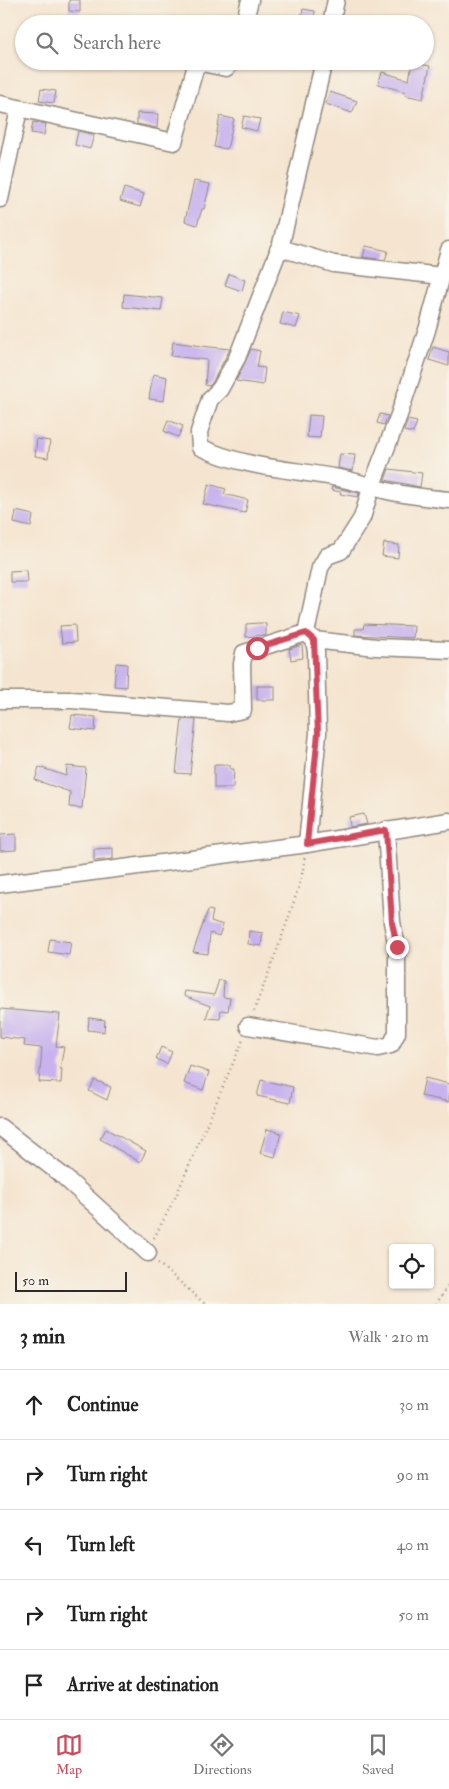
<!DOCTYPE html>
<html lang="en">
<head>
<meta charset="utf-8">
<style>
  :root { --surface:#fff; --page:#f2f2f2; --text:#222; --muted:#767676; --line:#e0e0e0; --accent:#d1495b }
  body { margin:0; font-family:"IM FELL Double Pica",serif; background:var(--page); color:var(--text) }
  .controls { position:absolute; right:15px; bottom:15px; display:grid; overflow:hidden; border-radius:5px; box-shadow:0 1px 4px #0004 }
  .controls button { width:45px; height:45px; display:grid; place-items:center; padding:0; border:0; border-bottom:1px solid var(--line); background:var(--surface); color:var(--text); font:25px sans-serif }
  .scale { position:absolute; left:15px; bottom:12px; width:112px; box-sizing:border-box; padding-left:5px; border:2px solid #2b2b2b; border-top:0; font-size:14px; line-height:18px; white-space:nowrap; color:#2b2b2b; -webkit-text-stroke:4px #f7f3e8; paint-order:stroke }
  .stop { position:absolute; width:15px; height:15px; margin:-11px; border:4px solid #d1495b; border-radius:50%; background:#fff }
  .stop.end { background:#d1495b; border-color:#fff; box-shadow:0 1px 5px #0008 }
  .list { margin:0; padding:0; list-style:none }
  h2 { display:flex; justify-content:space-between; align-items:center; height:65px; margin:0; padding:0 20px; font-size:21px }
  h2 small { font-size:16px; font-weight:400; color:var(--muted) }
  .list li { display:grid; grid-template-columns:32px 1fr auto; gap:15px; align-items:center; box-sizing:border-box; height:70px; padding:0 20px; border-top:1px solid var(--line) }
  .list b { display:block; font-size:19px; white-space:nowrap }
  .list em { font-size:16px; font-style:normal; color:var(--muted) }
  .icon { flex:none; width:28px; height:28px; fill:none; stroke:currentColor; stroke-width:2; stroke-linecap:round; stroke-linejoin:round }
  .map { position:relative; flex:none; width:449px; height:1304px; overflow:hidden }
  .search { position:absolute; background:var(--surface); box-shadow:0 1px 4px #0004; left:15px; right:15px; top:15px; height:55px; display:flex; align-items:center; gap:12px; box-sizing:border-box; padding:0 18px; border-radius:28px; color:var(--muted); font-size:19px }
  .sheet { height:415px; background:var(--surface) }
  nav { display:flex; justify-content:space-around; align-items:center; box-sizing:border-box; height:70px; border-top:1px solid var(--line); background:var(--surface); font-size:14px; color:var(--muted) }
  nav a { display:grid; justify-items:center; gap:2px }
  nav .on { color:var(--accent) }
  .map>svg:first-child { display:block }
</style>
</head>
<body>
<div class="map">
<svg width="449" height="1304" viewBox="0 0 449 1304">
  <rect width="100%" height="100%" fill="#f7f3e8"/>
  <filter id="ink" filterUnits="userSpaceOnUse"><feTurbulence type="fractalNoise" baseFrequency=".02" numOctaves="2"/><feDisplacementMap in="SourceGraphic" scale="10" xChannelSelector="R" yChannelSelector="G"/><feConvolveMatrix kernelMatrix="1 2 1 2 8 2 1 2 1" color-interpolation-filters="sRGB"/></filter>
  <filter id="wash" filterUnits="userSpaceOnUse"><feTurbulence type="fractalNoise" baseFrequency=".0096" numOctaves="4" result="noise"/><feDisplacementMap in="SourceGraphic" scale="20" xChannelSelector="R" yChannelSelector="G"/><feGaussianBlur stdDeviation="1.12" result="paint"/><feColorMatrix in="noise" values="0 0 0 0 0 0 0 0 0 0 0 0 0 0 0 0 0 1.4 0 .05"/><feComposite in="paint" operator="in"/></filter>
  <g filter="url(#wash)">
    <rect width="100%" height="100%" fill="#f5e5d0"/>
    <g id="blocks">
      <!-- building -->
      <g fill="#c8b3ee">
        <path d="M69,0H80V12L69,11Z"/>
        <path d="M303,9L315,11L313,24H300Z"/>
        <path d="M412,63L430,66L423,99L405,95L406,92L378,84L382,72L409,80Z"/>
        <path d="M41,89L56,91L54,103L39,101Z"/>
        <path d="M330,92L357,101L352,113L326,104Z"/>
        <path d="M137,113L158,114L157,128L137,124Z"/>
        <path d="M220,116L234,119L227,149L214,147Z"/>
        <path d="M244,116L260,119L257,131L241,127Z"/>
        <path d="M33,122L46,124L44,135L31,133Z"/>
        <path d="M78,131L94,135L90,149L75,145Z"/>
        <path d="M194,181L210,184L204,209H202L197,225L185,221Z"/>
        <path d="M124,188L144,194L140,207L120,201Z"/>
        <path d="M366,246L388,251L385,260L363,257Z"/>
        <path d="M229,274L245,280L242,291L225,285Z"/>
        <path d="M124,294L163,298L161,311L123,307Z"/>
        <path d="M283,312L300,316L296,328L280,324Z"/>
        <path d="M173,342L210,347L230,349L212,383L209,386L205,385L207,360L171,356Z"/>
        <path d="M433,347L449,352V366L429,360Z"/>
        <path d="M251,349L260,351L257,367L265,368L263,385L236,381Z"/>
        <path d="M153,374L167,377L164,401L149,399Z"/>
        <path d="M380,414L388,416L384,425L377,423Z"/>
        <path d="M309,415L322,416L320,438L307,437Z"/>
        <path d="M168,420L183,426L178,437L164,431Z"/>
        <path d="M408,420L417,422L413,433L404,431Z"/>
        <path d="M37,439L50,441L48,458L35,456Z"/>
        <path d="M340,454L355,455L353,471L338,468Z"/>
        <path d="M389,469L422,473L420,487L385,480Z"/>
        <path d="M209,484L226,489L224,494L248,500L245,513L203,504Z"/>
        <path d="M332,487L359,493L358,497L340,494L341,492L331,490Z"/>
        <path d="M16,511L33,515L31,527L14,523Z"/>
        <path d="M384,543L399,545L398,558L382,556Z"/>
        <path d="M26,570L27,582H10V571Z"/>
        <path d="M260,623L266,624V635L246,637V624Z"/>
        <path d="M364,624L414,626L413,638L355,635V629H363Z"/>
        <path d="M75,625L76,642L62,643L60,626Z"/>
        <path d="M302,645L303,658L291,660L289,649Z"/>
        <path d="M116,663L127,664L126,687L114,686Z"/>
        <rect x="257" y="686" width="18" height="14"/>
        <path d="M72,715L96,717L95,731L70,728Z"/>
        <path d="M182,719L196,720L190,774L176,773Z"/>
        <path d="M214,765H230V769H234L233,788H214Z"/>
        <path d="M67,766L86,768L82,808L69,807L70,792L35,780L39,767L66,776Z"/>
        <path d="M364,814L367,824L350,827L349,817Z"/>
        <path d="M16,834V850L0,851V835Z"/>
        <path d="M113,848V859L94,861V849Z"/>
        <path d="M208,910L213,911L211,921L223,925L219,936L210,933L208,954L193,952Z"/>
        <path d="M249,931L263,933L261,946L248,944Z"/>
        <path d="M50,939L71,942L69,955L48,952Z"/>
        <path d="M219,980L224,981L223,997L230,998L228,1011L221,1010L220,1019L206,1018L210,1006L184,996L185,991L214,995Z"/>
        <path d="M0,1009L60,1014L56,1046L64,1047L60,1069H62L61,1083L39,1082L42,1048L24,1046L25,1040L0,1037Z"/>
        <path d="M89,1018L105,1020L104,1032L88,1030Z"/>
        <path d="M161,1047L172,1052L167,1064L156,1059Z"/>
        <path d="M190,1066L209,1072L203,1090L184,1083Z"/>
        <path d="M425,1078L449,1084V1102L421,1096Z"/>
        <path d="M95,1080L111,1087L107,1100L89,1091Z"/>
        <path d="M261,1080L293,1087L290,1103L257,1096Z"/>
        <path d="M106,1129L146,1151L140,1162L100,1139Z"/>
        <path d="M267,1129L281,1133L275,1157L260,1153Z"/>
      </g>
    </g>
  </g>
  <g filter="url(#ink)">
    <use href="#blocks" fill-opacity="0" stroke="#90887e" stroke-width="1"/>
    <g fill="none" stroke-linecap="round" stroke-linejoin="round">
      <!-- minor casing -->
      <g stroke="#90887e" stroke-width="19">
        <g id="minor">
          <path d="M244,24L250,0"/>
          <path d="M331,24L336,0"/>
          <path d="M324,61L281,244L237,358L220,389L210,399L199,432L200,447C242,467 288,469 333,477C354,480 373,488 392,492C411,496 430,498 449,500"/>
          <path d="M0,104L174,142L197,62L226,68L234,61"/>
          <path d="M0,199L19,109"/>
          <path d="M278,250H287L334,264L442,276"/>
          <path d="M314,640L376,647L449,650"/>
          <path d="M0,700H72L228,713L243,710L242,664L244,653L306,633"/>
          <path d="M307,844L318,733L316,652L314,640L306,633L320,568L327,556L341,551L362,518L372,485L399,415L427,330L449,250"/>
          <path d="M0,884L300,845L449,821"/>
          <path d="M248,1026L378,1048L391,1045L397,1033V947L392,922L386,830"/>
          <path d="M0,1127L63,1176L148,1253"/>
        </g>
      </g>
      <!-- path -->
      <g stroke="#90887e" stroke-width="2.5" stroke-dasharray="1 4" stroke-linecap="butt">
        <path d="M254,1011C262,989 308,873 304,858"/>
        <path d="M154,1238L176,1196L243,1040"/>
        <path d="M158,1263L205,1304"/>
        <path d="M436,1304L449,1285"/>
      </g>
      <!-- minor -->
      <use href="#minor" stroke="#fff" stroke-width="16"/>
    </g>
  </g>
  <g fill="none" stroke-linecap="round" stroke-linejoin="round" filter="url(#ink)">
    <!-- route -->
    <path stroke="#d1495b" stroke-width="6" d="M257,648L306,633L314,640L318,733L307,844L386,830L392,922L397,947"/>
  </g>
</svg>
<div class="controls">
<button><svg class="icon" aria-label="locate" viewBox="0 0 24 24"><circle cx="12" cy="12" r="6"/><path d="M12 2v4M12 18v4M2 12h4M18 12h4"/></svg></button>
</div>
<div class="scale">50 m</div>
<div class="stop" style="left:257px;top:648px"></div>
<div class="stop end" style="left:397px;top:947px"></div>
<div class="search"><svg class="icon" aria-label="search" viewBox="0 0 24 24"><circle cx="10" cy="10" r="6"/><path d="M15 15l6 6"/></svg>Search here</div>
</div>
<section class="sheet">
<h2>3 min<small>Walk · 210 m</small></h2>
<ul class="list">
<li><svg class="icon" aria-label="ahead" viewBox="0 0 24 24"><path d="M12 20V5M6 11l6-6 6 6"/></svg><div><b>Continue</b></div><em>30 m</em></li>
<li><svg class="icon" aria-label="right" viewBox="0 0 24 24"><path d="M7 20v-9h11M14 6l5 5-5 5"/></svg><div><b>Turn right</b></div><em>90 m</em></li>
<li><svg class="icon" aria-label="left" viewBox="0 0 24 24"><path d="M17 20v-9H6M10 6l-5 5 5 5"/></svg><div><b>Turn left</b></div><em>40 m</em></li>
<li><svg class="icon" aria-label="right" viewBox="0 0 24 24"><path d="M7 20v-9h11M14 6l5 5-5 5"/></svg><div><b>Turn right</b></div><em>50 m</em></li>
<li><svg class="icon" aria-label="arrive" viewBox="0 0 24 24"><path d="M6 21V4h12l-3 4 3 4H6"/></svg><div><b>Arrive at destination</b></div></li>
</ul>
</section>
<nav>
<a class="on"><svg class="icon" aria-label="map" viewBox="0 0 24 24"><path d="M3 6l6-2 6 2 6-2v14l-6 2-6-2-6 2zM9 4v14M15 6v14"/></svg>Map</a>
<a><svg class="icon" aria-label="directions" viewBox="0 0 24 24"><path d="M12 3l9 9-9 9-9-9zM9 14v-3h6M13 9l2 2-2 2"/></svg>Directions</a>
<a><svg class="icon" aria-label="saved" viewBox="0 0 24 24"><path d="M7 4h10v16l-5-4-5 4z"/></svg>Saved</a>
</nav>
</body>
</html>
